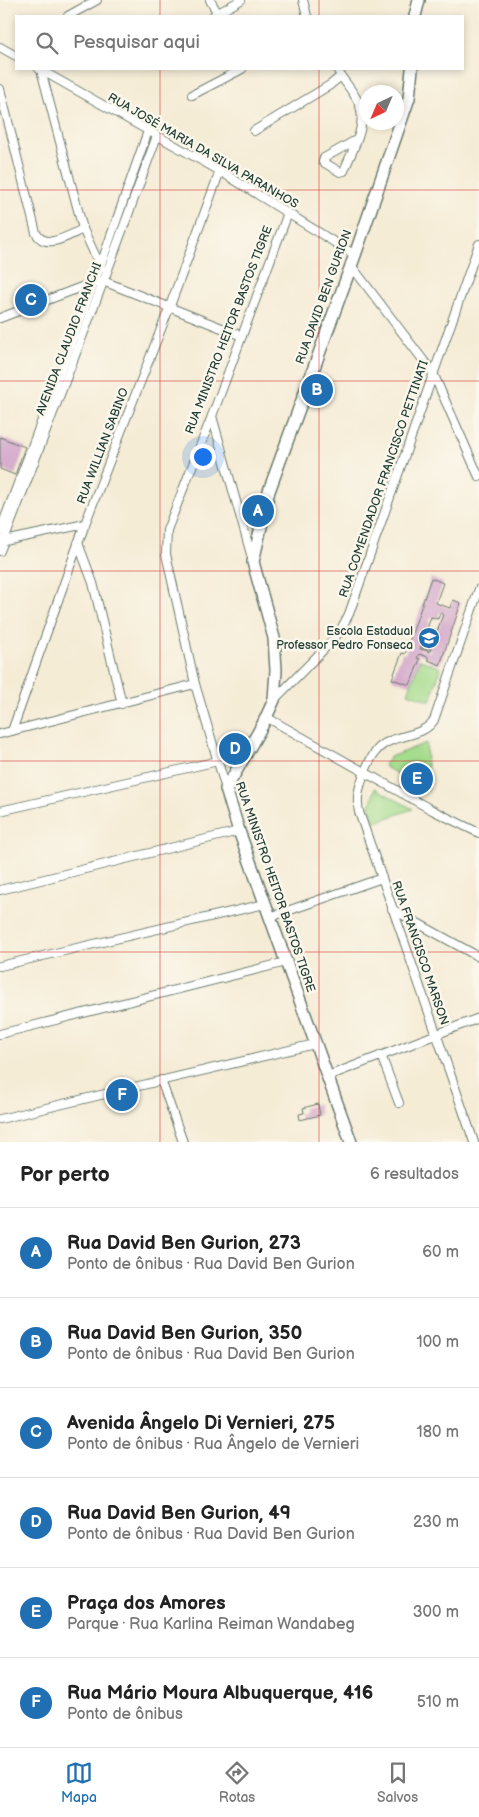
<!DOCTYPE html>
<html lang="pt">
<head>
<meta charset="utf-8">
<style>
  :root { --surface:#fff; --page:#f6f6f6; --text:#222; --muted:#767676; --line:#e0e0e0; --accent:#1f6fb2 }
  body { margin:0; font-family:"Balsamiq Sans",sans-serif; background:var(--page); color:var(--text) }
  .compass { position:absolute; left:359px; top:85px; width:45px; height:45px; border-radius:50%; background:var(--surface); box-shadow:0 2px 8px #0003; rotate:224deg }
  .you { position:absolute; left:202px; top:456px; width:18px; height:18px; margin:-12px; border:4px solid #fff; border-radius:50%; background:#1a73e8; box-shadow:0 0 0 8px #1a73e833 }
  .badge { display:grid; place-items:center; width:32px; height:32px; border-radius:50%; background:var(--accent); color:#fff; font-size:16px; font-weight:700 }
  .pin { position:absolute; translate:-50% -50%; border:2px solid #fff; box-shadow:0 1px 5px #0006 }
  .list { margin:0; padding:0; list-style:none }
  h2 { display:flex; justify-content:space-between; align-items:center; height:65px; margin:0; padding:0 20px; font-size:21px }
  h2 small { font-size:16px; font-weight:400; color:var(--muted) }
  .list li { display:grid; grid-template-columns:32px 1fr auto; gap:15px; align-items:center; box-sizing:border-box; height:90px; padding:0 20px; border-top:1px solid var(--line) }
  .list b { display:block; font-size:19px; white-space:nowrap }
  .list p { margin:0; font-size:16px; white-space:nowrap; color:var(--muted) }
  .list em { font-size:16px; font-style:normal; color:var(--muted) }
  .icon { flex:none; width:28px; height:28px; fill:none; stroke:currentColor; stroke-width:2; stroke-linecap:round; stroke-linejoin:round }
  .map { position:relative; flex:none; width:479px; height:1142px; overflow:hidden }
  .search { position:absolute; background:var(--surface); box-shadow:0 2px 8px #0003; left:15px; right:15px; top:15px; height:55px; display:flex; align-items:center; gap:12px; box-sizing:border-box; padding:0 18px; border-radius:0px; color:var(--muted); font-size:19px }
  .sheet { height:605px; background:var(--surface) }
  nav { display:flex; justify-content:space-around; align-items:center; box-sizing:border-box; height:70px; border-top:1px solid var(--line); background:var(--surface); font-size:14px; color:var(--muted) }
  nav a { display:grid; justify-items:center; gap:2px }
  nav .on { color:var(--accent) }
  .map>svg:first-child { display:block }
</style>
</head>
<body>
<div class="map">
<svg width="479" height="1142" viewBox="0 0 479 1142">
  <rect width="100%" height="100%" fill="#fbf7ec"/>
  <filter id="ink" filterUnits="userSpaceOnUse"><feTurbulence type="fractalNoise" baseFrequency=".02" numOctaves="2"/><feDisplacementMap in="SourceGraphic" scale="10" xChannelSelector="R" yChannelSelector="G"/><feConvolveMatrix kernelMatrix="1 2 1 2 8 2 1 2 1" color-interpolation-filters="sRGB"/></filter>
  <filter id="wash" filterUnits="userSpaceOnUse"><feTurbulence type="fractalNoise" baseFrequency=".0096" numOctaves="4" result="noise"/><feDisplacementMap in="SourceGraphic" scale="20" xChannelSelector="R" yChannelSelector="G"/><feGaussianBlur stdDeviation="1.12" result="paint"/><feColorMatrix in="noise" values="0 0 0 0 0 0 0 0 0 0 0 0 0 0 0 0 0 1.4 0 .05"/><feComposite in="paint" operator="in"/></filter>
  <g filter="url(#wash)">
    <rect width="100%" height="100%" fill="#f5ecd6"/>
    <!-- green -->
    <g fill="#a6dc8d" stroke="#628c60">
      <path d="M420,660L441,668L430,701L408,693Z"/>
      <path d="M426,743L428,791L385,767L384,765L390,757Z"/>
      <path d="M375,788L413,809L375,822L370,807Z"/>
    </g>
    <g id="blocks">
      <!-- building -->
      <g fill="#d7afcd" fill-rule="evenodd">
        <path d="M0,437L25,447L15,475L0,469Z"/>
        <path d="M431,578L443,583L436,603L450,608L453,600L461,603L440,665L428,660V657L419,654L417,658L420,659L410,685L392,679L402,653L405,654ZM440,613L443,614L435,638L429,636L428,638L426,637L422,648L428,650L429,649H431L430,652L420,649L431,617L438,619Z"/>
        <path d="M318,1104L320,1115L300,1120L299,1114L304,1113L303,1108Z"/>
      </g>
    </g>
  </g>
  <g filter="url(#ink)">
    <use href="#blocks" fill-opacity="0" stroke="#6a7a6d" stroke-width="1"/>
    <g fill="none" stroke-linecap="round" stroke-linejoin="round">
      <!-- street casing -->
      <g stroke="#6a7a6d" stroke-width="10">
        <g id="street">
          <path d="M210,0L218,14"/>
          <path d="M303,0L307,16"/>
          <path d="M68,16L97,0"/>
          <path d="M213,16L241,0"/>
          <path d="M0,47L16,56"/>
          <path d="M39,69L220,171L355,255"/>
          <path d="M41,70L83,229L101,268"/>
          <path d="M341,76C347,85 356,95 360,106C367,128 351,152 344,171L340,172L323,162L324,158L356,140"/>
          <path d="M0,89L36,233C46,251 69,235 83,229"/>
          <path d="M192,95L242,69"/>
          <path d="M254,131L330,85L341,76L337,69"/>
          <path d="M350,264L433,373L479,477"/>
          <path d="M0,318L92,283L103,281L242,336"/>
          <path d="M212,416L252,558"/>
          <path d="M0,531L100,267L148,131"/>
          <path d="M0,542L85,524"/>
          <path d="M78,543L93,583L122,704"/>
          <path d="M0,551L107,272L157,136"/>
          <path d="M274,700L332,641L340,631L349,614L479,244"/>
          <path d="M266,717L432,810L479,833"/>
          <path d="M12,731L85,524L170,306L220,171"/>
          <path d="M0,734L195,684"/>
          <path d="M226,789L195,684L166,554L167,530L212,416L288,213"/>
          <path d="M0,811L218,761"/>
          <path d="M0,890L239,831"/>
          <path d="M392,909L479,957"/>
          <path d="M270,917L382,878"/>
          <path d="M0,966L265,904"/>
          <path d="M0,1034L286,962"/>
          <path d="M381,1055L399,1103"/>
          <path d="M328,1076L479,1018"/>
          <path d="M161,1080L183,1142"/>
          <path d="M0,1119L315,1044"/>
          <path d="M474,1142L359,812C356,797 359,788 364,774C367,766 371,757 377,750C391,733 422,739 434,720L479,589"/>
        </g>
      </g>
      <!-- secondary casing -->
      <g stroke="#6a7a6d" stroke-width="14">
        <g id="secondary">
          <path d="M415,16L419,0"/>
          <path d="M351,1142L239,831L226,789L263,724L274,700L276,670L274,638L253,562L269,491L355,255L409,98L412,69"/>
        </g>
      </g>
      <!-- street -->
      <use href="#street" stroke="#fff" stroke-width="8"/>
      <!-- secondary -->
      <use href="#secondary" stroke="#fff" stroke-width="11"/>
    </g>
  </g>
  <!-- grid -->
  <path fill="none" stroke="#d62828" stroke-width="1" stroke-opacity="0.55" d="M160,0V16M319,0V16M160,69V1142M319,69V1142M0,190H479M0,381H479M0,571H479M0,761H479M0,952H479"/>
  <!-- icons -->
  <defs>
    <g id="school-disc" transform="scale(1.125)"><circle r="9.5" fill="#1f6fb2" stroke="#fbf7ec"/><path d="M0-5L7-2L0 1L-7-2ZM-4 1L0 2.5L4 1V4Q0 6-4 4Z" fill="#fff"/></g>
  </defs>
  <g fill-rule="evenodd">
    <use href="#school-disc" x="429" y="638"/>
  </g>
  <g text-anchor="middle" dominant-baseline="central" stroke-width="5" stroke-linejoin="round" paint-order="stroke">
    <!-- street labels -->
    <g font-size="12" fill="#1f3d34" stroke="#fbf7ec">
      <text transform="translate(203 151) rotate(30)">RUA JOSÉ MARIA DA SILVA PARANHOS</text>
      <text transform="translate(324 297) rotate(-70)">RUA DAVID BEN GURION</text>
      <text transform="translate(229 330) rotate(-69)">RUA MINISTRO HEITOR BASTOS TIGRE</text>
      <text transform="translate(69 339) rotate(-69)">AVENIDA CLAUDIO FRANCHI</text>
      <text transform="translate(103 446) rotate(-69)">RUA WILLIAN SABINO</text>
      <text transform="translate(384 479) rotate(-71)">RUA COMENDADOR FRANCISCO PETTINATI</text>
      <text transform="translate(275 887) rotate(71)">RUA MINISTRO HEITOR BASTOS TIGRE</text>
      <text transform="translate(420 953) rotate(71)">RUA FRANCISCO MARSON</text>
    </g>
    <!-- poi labels -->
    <g font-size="12" fill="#1f3d34" stroke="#fbf7ec" text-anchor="end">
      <text x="413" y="631">Escola Estadual<tspan x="413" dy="14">Professor Pedro Fonseca</tspan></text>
    </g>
  </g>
</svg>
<svg class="compass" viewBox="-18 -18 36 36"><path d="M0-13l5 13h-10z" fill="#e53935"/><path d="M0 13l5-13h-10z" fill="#767676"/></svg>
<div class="you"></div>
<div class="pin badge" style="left:258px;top:511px">A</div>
<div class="pin badge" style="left:317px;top:390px">B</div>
<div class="pin badge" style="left:31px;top:300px">C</div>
<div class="pin badge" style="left:235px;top:749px">D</div>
<div class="pin badge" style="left:417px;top:779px">E</div>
<div class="pin badge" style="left:122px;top:1095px">F</div>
<div class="search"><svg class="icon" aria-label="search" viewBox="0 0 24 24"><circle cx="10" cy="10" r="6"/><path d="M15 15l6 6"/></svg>Pesquisar aqui</div>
</div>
<section class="sheet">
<h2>Por perto<small>6 resultados</small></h2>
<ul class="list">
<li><span class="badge">A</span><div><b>Rua David Ben Gurion, 273</b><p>Ponto de ônibus · Rua David Ben Gurion</p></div><em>60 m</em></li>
<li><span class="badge">B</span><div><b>Rua David Ben Gurion, 350</b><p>Ponto de ônibus · Rua David Ben Gurion</p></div><em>100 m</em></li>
<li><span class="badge">C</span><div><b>Avenida Ângelo Di Vernieri, 275</b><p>Ponto de ônibus · Rua Ângelo de Vernieri</p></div><em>180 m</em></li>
<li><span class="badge">D</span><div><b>Rua David Ben Gurion, 49</b><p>Ponto de ônibus · Rua David Ben Gurion</p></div><em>230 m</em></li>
<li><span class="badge">E</span><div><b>Praça dos Amores</b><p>Parque · Rua Karlina Reiman Wandabeg</p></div><em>300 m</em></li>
<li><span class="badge">F</span><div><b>Rua Mário Moura Albuquerque, 416</b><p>Ponto de ônibus</p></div><em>510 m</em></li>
</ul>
</section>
<nav>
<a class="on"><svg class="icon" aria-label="map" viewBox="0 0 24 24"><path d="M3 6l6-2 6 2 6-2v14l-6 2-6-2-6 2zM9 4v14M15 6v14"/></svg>Mapa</a>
<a><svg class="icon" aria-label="directions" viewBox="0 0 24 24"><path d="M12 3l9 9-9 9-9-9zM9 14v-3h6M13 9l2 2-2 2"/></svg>Rotas</a>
<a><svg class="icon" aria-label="saved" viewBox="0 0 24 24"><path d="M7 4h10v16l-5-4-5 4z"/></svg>Salvos</a>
</nav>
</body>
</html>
